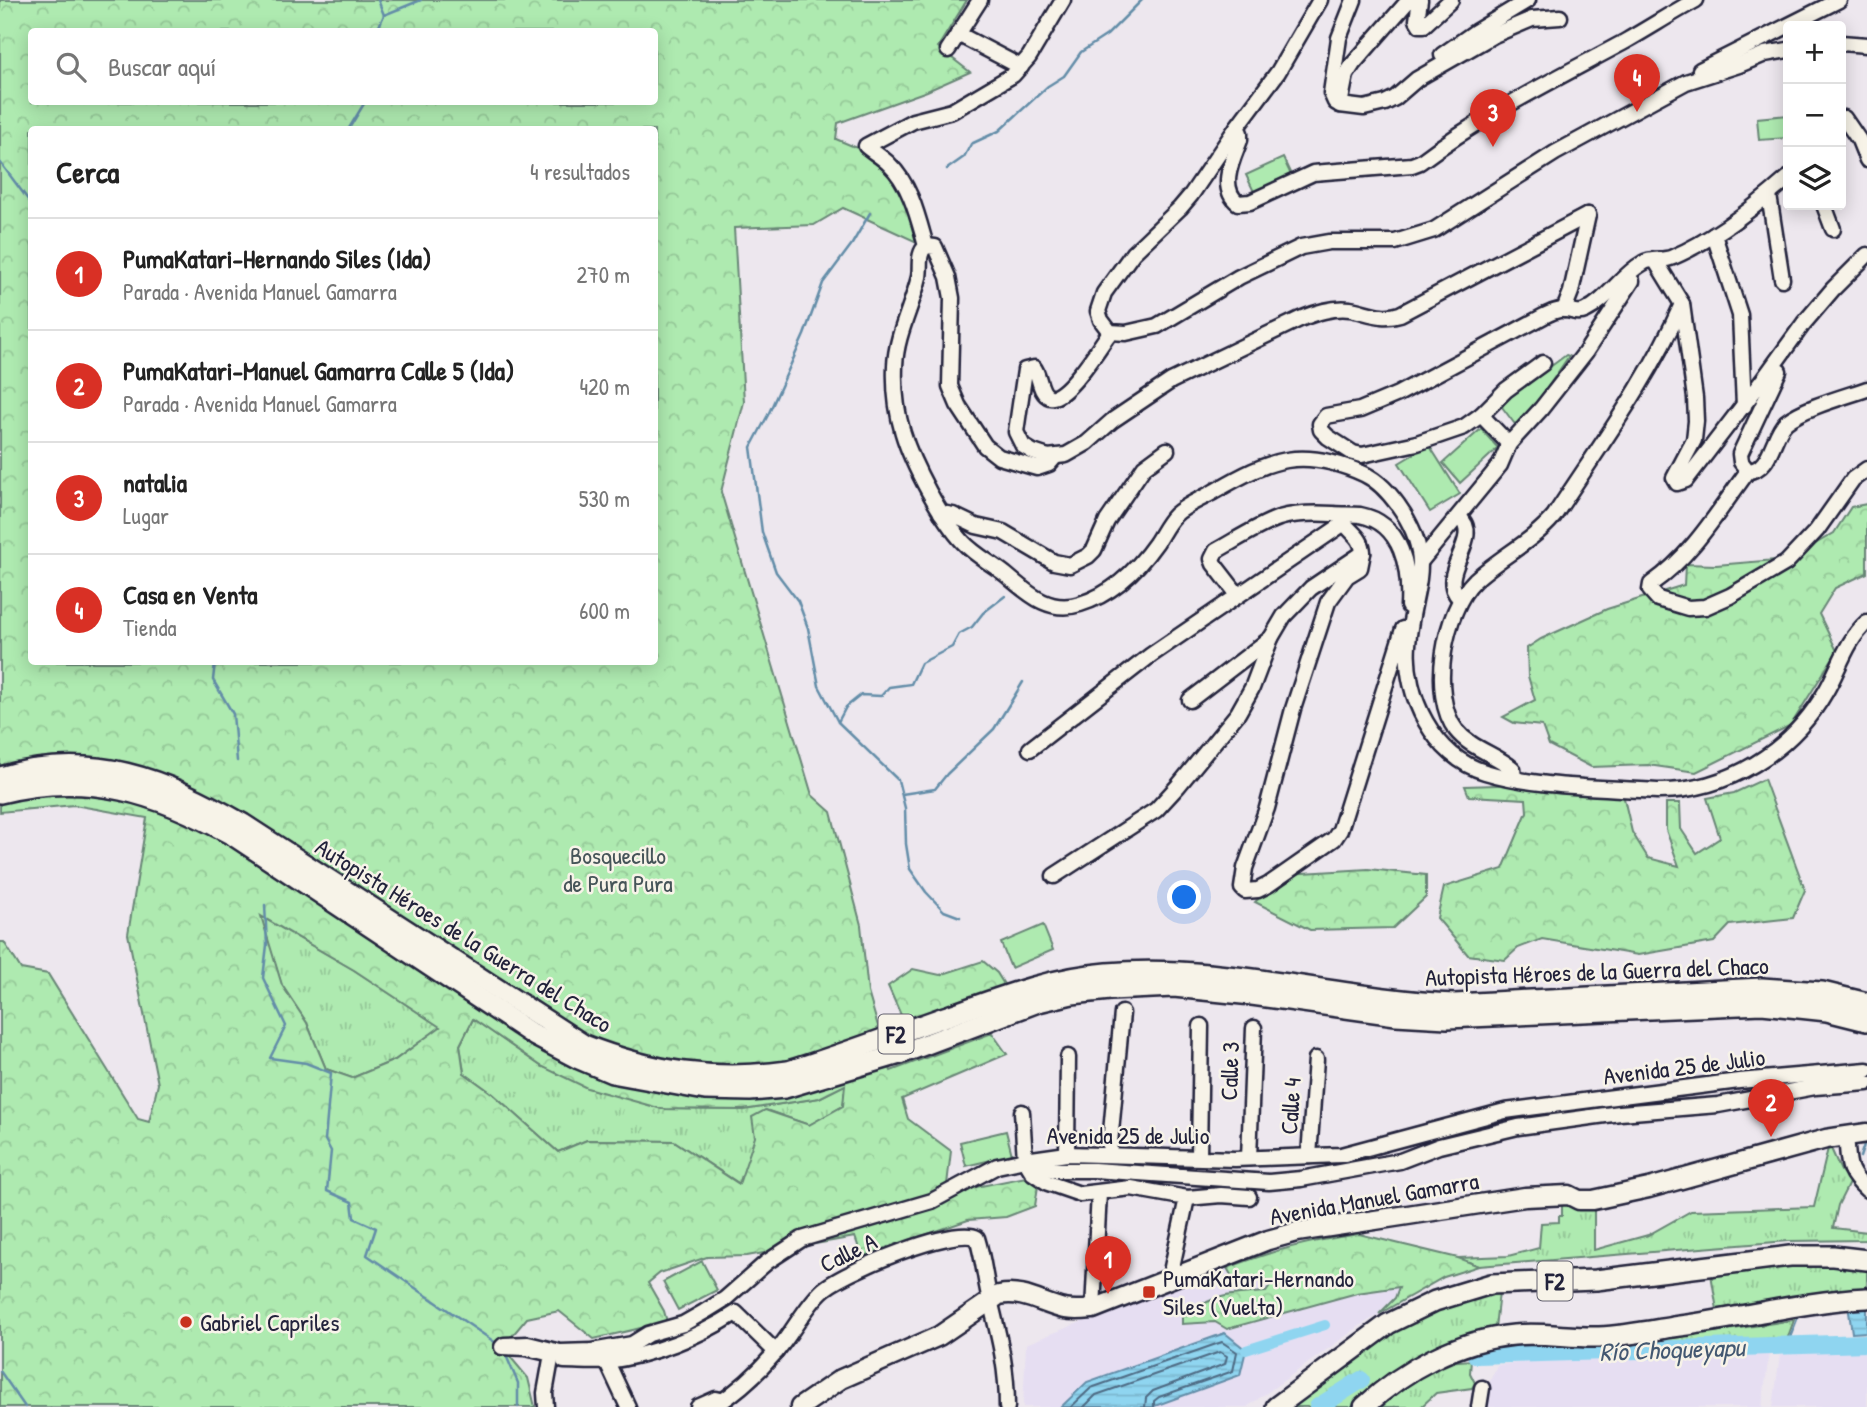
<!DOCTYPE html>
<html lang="es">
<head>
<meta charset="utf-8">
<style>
  :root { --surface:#fff; --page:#f6f6f6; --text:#222; --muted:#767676; --line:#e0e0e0; --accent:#d93025 }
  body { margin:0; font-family:"Patrick Hand",sans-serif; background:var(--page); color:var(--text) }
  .controls { position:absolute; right:21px; top:21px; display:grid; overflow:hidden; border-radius:7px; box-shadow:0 4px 18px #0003 }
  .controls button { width:63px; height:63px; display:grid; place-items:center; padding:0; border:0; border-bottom:2px solid var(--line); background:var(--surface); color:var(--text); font:35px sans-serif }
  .you { position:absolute; left:1185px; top:898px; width:24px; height:24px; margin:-18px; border:5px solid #fff; border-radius:50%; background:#1a73e8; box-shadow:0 0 0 10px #1a73e833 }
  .badge { display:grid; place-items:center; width:46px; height:46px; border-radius:50%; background:var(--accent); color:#fff; font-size:23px; font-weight:700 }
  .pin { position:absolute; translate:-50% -58px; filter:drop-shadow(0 2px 4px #0008) }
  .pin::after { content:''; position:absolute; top:37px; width:24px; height:21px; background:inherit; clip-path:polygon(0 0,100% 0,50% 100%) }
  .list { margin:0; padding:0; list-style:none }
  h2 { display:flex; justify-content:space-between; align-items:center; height:91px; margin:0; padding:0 28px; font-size:30px }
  h2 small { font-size:23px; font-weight:400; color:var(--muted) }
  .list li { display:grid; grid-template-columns:46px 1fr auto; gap:21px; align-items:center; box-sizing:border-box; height:112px; padding:0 28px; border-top:2px solid var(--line) }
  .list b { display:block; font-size:26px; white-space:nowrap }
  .list p { margin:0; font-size:23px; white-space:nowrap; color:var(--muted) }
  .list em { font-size:23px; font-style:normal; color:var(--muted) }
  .icon { flex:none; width:38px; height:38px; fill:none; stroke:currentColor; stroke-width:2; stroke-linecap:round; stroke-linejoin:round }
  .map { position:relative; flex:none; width:1867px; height:1407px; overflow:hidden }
  .search { position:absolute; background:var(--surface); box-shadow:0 4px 18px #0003; left:28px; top:28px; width:630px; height:77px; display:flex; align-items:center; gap:18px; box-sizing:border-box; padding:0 24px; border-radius:7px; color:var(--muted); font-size:26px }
  .panel { position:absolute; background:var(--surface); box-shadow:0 4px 18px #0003; left:28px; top:126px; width:630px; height:539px; border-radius:7px }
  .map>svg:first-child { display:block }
</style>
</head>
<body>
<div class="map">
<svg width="1867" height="1407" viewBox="0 0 1867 1407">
  <defs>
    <pattern id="grass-tufts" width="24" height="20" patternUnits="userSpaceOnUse" patternTransform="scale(1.75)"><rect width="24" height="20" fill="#aeeab0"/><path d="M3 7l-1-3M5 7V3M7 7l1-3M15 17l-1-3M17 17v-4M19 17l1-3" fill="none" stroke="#95c898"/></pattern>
    <pattern id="forest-crowns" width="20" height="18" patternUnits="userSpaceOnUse" patternTransform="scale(1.75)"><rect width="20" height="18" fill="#aeeab0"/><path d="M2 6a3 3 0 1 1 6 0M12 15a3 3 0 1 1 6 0" fill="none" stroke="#95c898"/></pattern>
    <pattern id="water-rules" width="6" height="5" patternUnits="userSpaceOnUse" patternTransform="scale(1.75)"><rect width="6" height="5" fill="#8fd5f0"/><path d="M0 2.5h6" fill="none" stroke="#7bb7cf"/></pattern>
  </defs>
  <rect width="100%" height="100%" fill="#ede7ee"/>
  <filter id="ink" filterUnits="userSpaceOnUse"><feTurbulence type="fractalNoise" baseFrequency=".0143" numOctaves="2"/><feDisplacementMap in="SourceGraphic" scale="14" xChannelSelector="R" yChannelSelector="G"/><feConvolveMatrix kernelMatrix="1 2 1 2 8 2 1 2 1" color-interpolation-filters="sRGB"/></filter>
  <g filter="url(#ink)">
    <!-- built -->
    <g fill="#e6def2">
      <path d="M1359,1234L1458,1258L1479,1266L1444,1277L1361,1325L1247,1407H1023L1026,1344L1099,1315L1276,1250L1320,1240Z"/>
      <path d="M1867,1349V1407H1773L1780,1355Z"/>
      <path d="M1769,1354L1762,1407H1487L1488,1386L1497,1365L1548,1360Z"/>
    </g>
    <!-- grass -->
    <g fill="url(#grass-tufts)" stroke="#688676" stroke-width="2">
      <path d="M260,916L354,970L441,1027L395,1060L352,1078L326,1069L307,1023L282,986Z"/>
      <path d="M473,1019L541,1066L662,1109L743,1110L819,1098L846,1084L843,1106L809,1125L766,1110L740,1184L674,1141L587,1140L558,1152L493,1094L464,1073L460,1045Z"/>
      <path d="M1829,1144L1841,1171L1850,1181L1838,1205L1833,1228L1867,1232V1240L1789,1241L1479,1266L1458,1258L1508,1256L1539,1248L1541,1223L1559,1222V1216H1562V1203H1594V1250L1648,1235L1691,1211L1814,1207Z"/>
      <path d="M1817,1263L1867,1267V1290L1717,1310L1711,1274L1767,1266Z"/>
      <path d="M1499,1292L1495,1328L1458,1339L1373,1388L1353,1407H1330L1368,1381L1362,1372L1336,1387L1309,1407H1291L1401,1327L1437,1308Z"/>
      <path d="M1794,1320L1784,1348L1512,1355L1637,1343Z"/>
      <path d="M1471,1360L1470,1373L1475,1383L1472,1388L1436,1393L1421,1407H1381L1427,1370L1446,1362Z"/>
    </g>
    <!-- forest -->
    <g fill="url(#forest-crowns)" stroke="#688676" stroke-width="2" fill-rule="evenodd">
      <path d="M0,0H967L938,47L970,72L927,91L838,123L836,139L881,158L904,185L919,243L843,208L814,225L734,228L744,402L721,492L812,795L831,812L861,925L868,992L891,1071L992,1033L1007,1054L902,1099L908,1119L951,1151L946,1193L1026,1177L1038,1186L1035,1206L1006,1217L968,1220L862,1257L855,1237L747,1256L707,1257L660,1273L648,1283L664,1311L667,1322L594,1339L559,1311L527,1318L511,1337V1344L502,1347L528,1378L535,1407H0V942H4L21,969L48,974L138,1119L149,1122L158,1084L128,934L147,818L74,805L0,812ZM32,32H654V102H32ZM32,130H654V662H32ZM261,916L354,970L440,1027L395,1060L352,1078L326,1069L307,1023L282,985ZM473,1019L541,1066L587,1088L662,1109L743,1110L819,1098L845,1085L843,1106L809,1125L765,1110L752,1117L755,1137L739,1184L674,1141L587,1140L558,1152L493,1094L464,1073L460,1045Z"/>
      <path d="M1867,504V573L1835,588L1819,614L1837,651L1791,725L1696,772L1648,765L1591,767L1549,745L1542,726L1514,723L1503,717L1535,700L1528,676L1527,648L1541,639L1607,609L1684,585L1685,564L1716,565L1789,559L1834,533L1851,507Z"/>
      <path d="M1764,779L1805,890L1793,918L1730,925L1714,942L1638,955L1542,939L1518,948L1505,960L1468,955L1437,918L1444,887L1503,869L1527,812L1526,799L1469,796L1465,786L1530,784L1623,794L1632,832L1648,858L1679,866L1666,830V803H1680L1681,829L1697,853L1720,838L1707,798L1734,793Z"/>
      <path d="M1368,869L1426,875V897L1393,928L1310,930L1255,902L1286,874Z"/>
      <path d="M983,961L997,973L1005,986L904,1022L888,986L913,969L940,975Z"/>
      <path d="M1359,1234L1458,1258L1479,1266L1444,1277L1379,1314L1395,1298L1399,1287L1357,1293L1227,1329L1215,1322L1182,1324V1315C1215,1295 1229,1294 1266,1292L1273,1282L1233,1278L1227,1268C1274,1250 1309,1241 1359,1234Z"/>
    </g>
    <!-- park -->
    <g fill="#aeeab0" stroke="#688676" stroke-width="2">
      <path d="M1788,115V138L1759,140L1757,118Z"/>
      <path d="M1283,158L1293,179L1256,196L1246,175Z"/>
      <path d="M1566,355L1569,356L1521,426L1514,423L1502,407L1506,400Z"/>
      <path d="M1481,429L1498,448L1460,483L1443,463Z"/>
      <path d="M1429,445L1460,494L1430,512L1399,463Z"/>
      <path d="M1043,925L1053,950L1011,968L1001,943Z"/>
      <path d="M1006,1131L1012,1155L966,1166L960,1142Z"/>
      <path d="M702,1261L717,1290L678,1310L663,1282Z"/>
    </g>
    <!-- water -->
    <g fill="url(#water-rules)" stroke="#638da8" stroke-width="2">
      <path d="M1848,1305H1867V1332L1852,1333Z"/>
      <path d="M1225,1333L1246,1350L1240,1375L1152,1407H1061L1087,1382Z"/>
    </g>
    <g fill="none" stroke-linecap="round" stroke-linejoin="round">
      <!-- shore -->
      <g stroke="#4e6a83" stroke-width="2">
        <path d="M1071,1407L1091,1388L1222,1342L1237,1352L1233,1371L1159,1397L1154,1401V1407"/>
        <path d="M1084,1407L1096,1395L1220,1352L1227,1356L1225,1364L1153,1391L1146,1398L1145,1407"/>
      </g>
      <!-- stream -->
      <g stroke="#638da8" stroke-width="2.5">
        <path d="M378,0L384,15"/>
        <path d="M377,31L384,15L421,0"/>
        <path d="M348,130L365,102"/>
        <path d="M0,162L32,205"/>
        <path d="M947,169L964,157L971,144L999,131L1048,86L1064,76L1081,52L1107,35L1142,0"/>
        <path d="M870,213L852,244L823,283L804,335L768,415L751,447L762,532L776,572L798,601L808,628L819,686L838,722L898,780L905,808L906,844L910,869L926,892L944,911L960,917"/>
        <path d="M215,662L213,680L233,714L237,761"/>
        <path d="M838,722L846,707L861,695L881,696L889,687L911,684L921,663L952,647L959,634L972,627L983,613L1005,596"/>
        <path d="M902,794L935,789L947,774L994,729L1023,682"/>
        <path d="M265,905L267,945L263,978L286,1026L270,1058L306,1063L331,1073L325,1140L331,1151L327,1191L352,1202L354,1218L376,1228L367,1255L499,1345"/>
        <path d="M1860,1157L1865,1142"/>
        <path d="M1787,1345L1799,1314"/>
        <path d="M505,1353L518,1383V1407"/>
        <path d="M0,1371L25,1407"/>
      </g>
      <!-- canal -->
      <path stroke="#8fd5f0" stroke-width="10" d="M1246,1350L1325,1325"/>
      <!-- river -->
      <g stroke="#8fd5f0" stroke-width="18">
        <path d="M1476,1355L1867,1343"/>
        <path d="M1318,1407L1361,1380"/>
      </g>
      <!-- minor casing -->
      <g stroke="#22223b" stroke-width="19">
        <g id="minor">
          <path d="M1063,0L1029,57L1013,75L952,111L913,121L866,146C873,152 882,157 889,164C911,185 918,218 926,246C917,254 921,266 919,277C912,307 896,335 895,366C893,416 906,450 929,492C939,510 949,527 963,542C975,555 991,563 1005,574C1028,593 1048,614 1080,604C1113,594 1137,570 1156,543C1162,534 1167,523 1175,515C1185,505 1202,499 1215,491C1270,459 1302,446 1364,474C1379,481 1389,493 1398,505C1438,561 1412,587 1408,645C1404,696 1434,757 1485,772C1538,788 1602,787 1657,791C1727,792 1792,751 1826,691C1840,667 1846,641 1867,622"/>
          <path d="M1320,0L1278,72L1237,127L1191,195L1180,208L1133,253L1104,293L1098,311L1101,320L1110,332L1126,333L1157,326L1239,277L1301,247L1329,242H1395L1434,230L1555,153L1686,82L1739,65L1765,54L1788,50"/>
          <path d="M1354,0L1339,38L1331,93L1335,102L1340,105L1364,108L1385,103L1395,98L1417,79L1494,35L1532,19L1560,17"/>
          <path d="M1420,0L1417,20L1420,25H1424L1451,0"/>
          <path d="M958,34L1021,67"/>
          <path d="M1841,43L1867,45"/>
          <path d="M948,50L980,0"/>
          <path d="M1442,55L1475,32L1528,0"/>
          <path d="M1700,70L1839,0"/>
          <path d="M1340,105L1346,75L1353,64L1409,0"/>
          <path d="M1841,122L1844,118L1859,140L1867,160"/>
          <path d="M1237,127L1240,133V140C1233,159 1218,187 1238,203L1250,202L1313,173L1412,165L1420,162C1484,114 1556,79 1626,41C1649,28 1672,13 1696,0"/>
          <path d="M1769,195L1782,279"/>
          <path d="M1824,205L1833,229"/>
          <path d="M1714,235L1740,315L1744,406"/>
          <path d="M926,246L935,247L948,277L952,298L950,386L958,405L985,446L999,457L1037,468L1049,464L1055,457"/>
          <path d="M1655,260L1682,304L1695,398L1696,421L1694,440L1674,478L1677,483L1686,480L1762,381L1804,323L1833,289L1867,255"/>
          <path d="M1564,310L1571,292L1588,215"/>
          <path d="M1110,332C1101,345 1065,402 1050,397C1039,394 1040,375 1034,368L1025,370L1016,432L1023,446L1033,452L1048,457L1066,455L1087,443L1113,420L1171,381L1300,319C1315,313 1332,307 1350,309C1368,312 1381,320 1400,314L1588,215"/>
          <path d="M1779,371L1740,454L1741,462L1748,471C1771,471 1772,435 1786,422C1805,407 1844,397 1867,389"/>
          <path d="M1481,415L1506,390L1543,363"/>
          <path d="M1509,444L1481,415L1464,427L1417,443L1362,455L1353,453L1328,437L1321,430L1320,424L1326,416L1360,410L1398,394L1544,316C1550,313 1558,309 1565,310C1573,310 1577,315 1585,311C1608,300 1621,275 1643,263C1652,257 1663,262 1673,257C1715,239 1754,208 1788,178"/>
          <path d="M1748,471C1719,510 1692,556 1651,584L1650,590L1658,599L1688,608L1705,607L1730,596L1786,563L1817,530L1853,479L1867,469"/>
          <path d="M941,513L953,515L976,526L1003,532L1054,562L1070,565L1088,556L1094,550L1107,521L1144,467L1167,450"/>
          <path d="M1459,517C1485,538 1434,574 1460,599"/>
          <path d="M1363,553L1360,568L1347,576L1328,602L1293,709L1267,808L1245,868L1242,888L1245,891L1258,890L1268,885L1334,839L1340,830L1403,629"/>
          <path d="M1421,561L1500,465L1509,444L1541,409L1585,353L1632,281"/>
          <path d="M1238,595L1214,564L1212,559L1216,551C1236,540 1257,526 1279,518C1296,513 1315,513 1333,514C1341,515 1351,514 1360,515C1403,523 1410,570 1408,606"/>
          <path d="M1190,700L1271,638L1284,616L1311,588L1363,553C1363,535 1346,531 1340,516"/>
          <path d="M1030,749L1151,655L1343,524"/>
          <path d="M1514,778L1513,769C1496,754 1471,749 1456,730C1429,695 1444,610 1475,580C1500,557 1532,542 1554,516C1599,447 1649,380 1682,304"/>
          <path d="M1054,876L1156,810L1178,786L1238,713L1252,688L1271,638"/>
          <path d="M1022,1112L1025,1160L1033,1173L1048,1183L1080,1194L1131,1188L1187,1198L1221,1195L1249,1197"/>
          <path d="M1846,1135C1849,1163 1845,1170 1867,1190"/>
          <path d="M1067,1154L1068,1057"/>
          <path d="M1109,1154L1122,1013"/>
          <path d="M1309,1156L1316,1059"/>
          <path d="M1199,1157L1201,1026"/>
          <path d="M1249,1158L1254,1028"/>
          <path d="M1027,1161L1054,1170H1094L1269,1182L1301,1179L1400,1161L1439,1146L1518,1127L1620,1113L1718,1105L1815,1087L1867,1083"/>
          <path d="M1176,1276L1172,1267L1187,1198"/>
          <path d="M1093,1309L1099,1193"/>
          <path d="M564,1361C579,1361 594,1363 608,1361C652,1355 699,1337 736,1313L776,1352"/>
          <path d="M607,1362L628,1407"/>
          <path d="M546,1407L545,1393L552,1354L526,1348L502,1347L504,1345L528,1344L560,1352L592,1351L632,1344L648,1334L683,1324L704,1312L725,1299L767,1262L802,1239L932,1201L997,1166L1025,1160L1067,1154L1235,1159L1341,1155L1505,1111L1739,1081L1867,1070"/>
          <path d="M698,1407L716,1399L720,1400"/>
          <path d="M714,1407C735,1393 757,1374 774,1354C790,1337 806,1305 823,1290C843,1272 955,1225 977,1238C984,1260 985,1282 991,1304C1000,1341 1007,1368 1007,1407"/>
          <path d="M1479,1407L1482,1388"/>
        </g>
      </g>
      <!-- major casing -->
      <g stroke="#22223b" stroke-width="23">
        <path id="major" d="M800,1407L841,1379L939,1336L999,1295C1023,1290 1042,1304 1064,1309C1074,1311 1083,1310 1093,1309L1268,1240L1297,1232L1525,1197L1569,1195L1579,1200H1593L1649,1188L1826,1139L1867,1133"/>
      </g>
      <!-- highway casing -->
      <g stroke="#22223b" stroke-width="24">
        <g id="highway">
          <path d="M0,777C93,750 163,778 243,824L584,1045C653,1072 714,1081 788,1071C844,1054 898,1033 953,1014C1003,996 1054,977 1107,973C1224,963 1338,999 1455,1004L1762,988L1822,992L1867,1003"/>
          <path d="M0,793C88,771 157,793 234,836L535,1036L579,1059L612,1073L705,1090L750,1091L785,1088L900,1054L1038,1002L1072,994L1110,990L1174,987L1252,995L1396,1015L1447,1018L1762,1004L1827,1011L1867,1021"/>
          <path d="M1276,1407L1388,1324L1435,1301L1491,1284L1596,1280L1790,1256H1833L1867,1260"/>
          <path d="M1364,1407C1405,1369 1458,1340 1514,1335C1542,1332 1571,1338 1599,1337C1624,1336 1649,1331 1673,1327C1738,1319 1802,1301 1867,1298"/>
        </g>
      </g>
      <!-- minor -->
      <use href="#minor" stroke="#f7f3e8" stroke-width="14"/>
      <!-- major -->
      <use href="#major" stroke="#f7f3e8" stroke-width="18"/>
      <!-- highway -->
      <use href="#highway" stroke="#f7f3e8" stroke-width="19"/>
    </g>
  </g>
  <!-- markers -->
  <g fill="#c8321e" stroke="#f7f3e8" stroke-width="2.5">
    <rect x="1142" y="1285" width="14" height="14" rx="3.5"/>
    <circle cx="186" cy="1322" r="7"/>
  </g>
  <g text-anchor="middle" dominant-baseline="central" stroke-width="5" stroke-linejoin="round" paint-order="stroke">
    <!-- shield labels -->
    <g fill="#f7f3e8" stroke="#62616f" stroke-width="2">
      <rect x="878.5" y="1014.5" width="35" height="39" rx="5"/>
      <rect x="1537.5" y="1261.5" width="35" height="39" rx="5"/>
    </g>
    <g font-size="23" font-weight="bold" fill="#22223b">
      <text x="896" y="1034">F2</text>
      <text x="1555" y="1281">F2</text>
    </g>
    <!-- park labels -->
    <g font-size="24" fill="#455458" stroke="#f7f3e8">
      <text x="618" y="855">Bosquecillo<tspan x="618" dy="28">de Pura Pura</tspan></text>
    </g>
    <!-- street labels -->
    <g font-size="24" fill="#22223b" stroke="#f7f3e8">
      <text transform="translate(464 935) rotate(32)">Autopista Héroes de la Guerra del Chaco</text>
      <text transform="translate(1597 971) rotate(-2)">Autopista Héroes de la Guerra del Chaco</text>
      <text transform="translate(1684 1066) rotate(-7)">Avenida 25 de Julio</text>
      <text transform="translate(1229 1071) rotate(-88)">Calle 3</text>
      <text transform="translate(1290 1106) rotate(-86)">Calle 4</text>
      <text x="1128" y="1135">Avenida 25 de Julio</text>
      <text transform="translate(1374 1198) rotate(-10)">Avenida Manuel Gamarra</text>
      <text transform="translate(848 1252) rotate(-26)">Calle A</text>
    </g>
    <!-- poi labels -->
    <g font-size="24" fill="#22223b" stroke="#f7f3e8" text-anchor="start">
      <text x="1163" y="1278">PumaKatari-Hernando<tspan x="1163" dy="28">Siles (Vuelta)</tspan></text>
      <text x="200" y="1322">Gabriel Capriles</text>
    </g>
    <!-- water labels -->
    <g font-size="26" font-style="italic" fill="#435871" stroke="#f7f3e8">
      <text transform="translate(1672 1349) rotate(-2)">Río Choqueyapu</text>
    </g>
  </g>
</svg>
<div class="controls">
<button>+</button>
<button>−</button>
<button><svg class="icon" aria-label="layers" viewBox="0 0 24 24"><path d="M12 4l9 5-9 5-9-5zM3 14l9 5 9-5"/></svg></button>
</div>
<div class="you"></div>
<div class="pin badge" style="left:1108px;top:1294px">1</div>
<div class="pin badge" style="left:1771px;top:1137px">2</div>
<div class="pin badge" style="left:1493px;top:147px">3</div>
<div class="pin badge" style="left:1637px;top:112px">4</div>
<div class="search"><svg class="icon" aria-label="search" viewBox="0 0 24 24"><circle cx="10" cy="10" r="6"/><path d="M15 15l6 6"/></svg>Buscar aquí</div>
<section class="panel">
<h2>Cerca<small>4 resultados</small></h2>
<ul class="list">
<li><span class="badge">1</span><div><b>PumaKatari-Hernando Siles (Ida)</b><p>Parada · Avenida Manuel Gamarra</p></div><em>270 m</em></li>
<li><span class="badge">2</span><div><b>PumaKatari-Manuel Gamarra Calle 5 (Ida)</b><p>Parada · Avenida Manuel Gamarra</p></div><em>420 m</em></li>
<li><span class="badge">3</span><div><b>natalia</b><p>Lugar</p></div><em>530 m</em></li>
<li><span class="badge">4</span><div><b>Casa en Venta</b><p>Tienda</p></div><em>600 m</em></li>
</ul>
</section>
</div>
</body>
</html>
